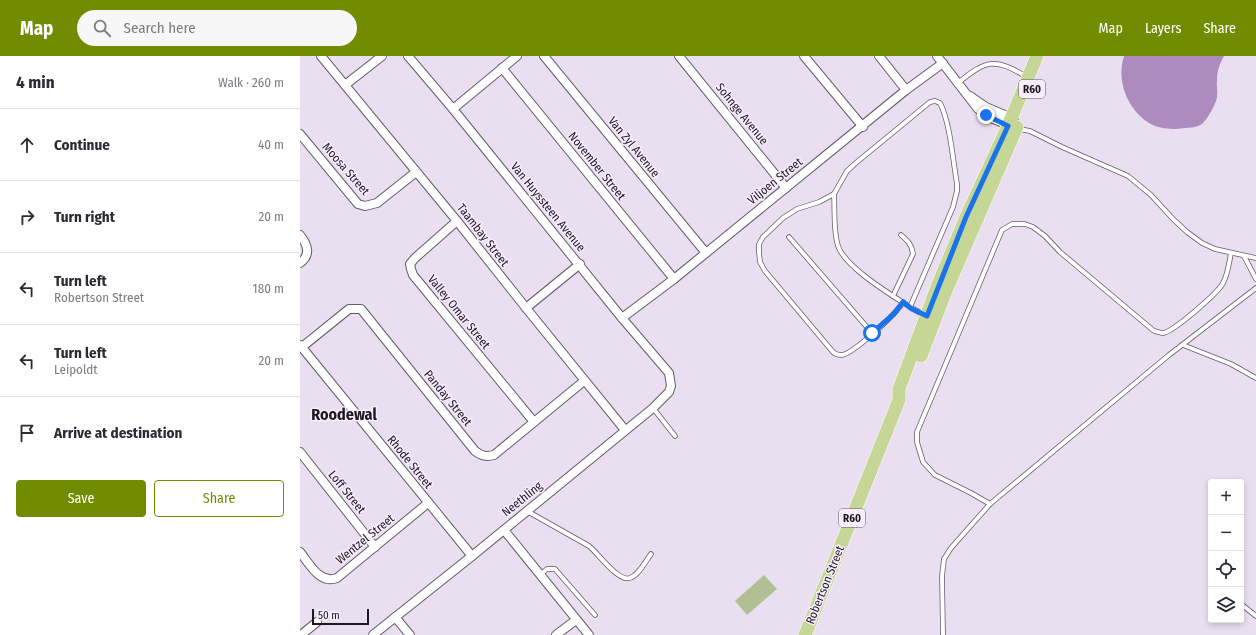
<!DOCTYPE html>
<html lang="en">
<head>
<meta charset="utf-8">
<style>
  :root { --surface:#fff; --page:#f7f7f7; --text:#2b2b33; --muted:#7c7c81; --line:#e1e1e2; --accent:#728b00 }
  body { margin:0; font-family:"Fira Sans Condensed",sans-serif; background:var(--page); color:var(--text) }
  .controls { position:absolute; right:12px; bottom:12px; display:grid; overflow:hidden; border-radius:4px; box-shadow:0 2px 6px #0003 }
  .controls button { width:36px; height:36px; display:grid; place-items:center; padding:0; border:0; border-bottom:1px solid var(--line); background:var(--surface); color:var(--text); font:20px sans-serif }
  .scale { position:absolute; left:12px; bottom:10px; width:57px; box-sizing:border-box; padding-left:4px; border:2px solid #1d191f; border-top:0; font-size:11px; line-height:14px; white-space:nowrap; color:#1d191f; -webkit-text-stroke:3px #f8edfe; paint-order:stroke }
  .stop { position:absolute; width:12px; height:12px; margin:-9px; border:3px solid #1a73e8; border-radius:50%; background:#fff }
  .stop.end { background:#1a73e8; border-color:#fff; box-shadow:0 1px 4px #0008 }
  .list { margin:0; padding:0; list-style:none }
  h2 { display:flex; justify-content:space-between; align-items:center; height:52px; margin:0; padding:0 16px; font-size:17px }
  h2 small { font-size:13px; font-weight:400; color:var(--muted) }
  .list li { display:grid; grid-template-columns:26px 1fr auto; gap:12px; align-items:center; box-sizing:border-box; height:72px; padding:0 16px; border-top:1px solid var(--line) }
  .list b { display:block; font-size:15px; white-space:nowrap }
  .list p { margin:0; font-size:13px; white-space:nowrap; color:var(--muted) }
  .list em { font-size:13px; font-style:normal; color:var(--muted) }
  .actions { display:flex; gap:8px; padding:12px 16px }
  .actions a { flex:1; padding:9px 0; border:1px solid var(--accent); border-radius:4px; text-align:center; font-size:14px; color:var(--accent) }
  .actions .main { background:var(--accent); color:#fff }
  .icon { flex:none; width:22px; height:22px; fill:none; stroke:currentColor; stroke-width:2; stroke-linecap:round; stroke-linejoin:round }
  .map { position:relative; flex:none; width:956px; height:579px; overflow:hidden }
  header { display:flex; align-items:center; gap:24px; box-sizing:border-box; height:56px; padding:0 20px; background:var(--accent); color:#fff }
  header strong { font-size:19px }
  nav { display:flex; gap:22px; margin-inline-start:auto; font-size:14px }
  .search { width:280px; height:36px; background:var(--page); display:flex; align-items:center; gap:10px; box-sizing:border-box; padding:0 14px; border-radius:22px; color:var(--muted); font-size:15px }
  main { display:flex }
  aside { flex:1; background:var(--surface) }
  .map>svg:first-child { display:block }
</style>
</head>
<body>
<header>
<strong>Map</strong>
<div class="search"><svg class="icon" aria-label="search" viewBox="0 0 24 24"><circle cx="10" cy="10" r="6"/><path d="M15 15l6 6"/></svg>Search here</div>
<nav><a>Map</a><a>Layers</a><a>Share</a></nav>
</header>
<main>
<aside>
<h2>4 min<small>Walk · 260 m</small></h2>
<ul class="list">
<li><svg class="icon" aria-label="ahead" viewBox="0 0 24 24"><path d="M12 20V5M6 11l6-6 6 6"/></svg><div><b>Continue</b></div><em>40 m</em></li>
<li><svg class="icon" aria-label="right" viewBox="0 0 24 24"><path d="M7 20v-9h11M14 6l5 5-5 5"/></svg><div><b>Turn right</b></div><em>20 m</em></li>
<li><svg class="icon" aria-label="left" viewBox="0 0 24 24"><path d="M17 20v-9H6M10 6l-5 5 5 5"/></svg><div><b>Turn left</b><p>Robertson Street</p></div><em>180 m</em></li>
<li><svg class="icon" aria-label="left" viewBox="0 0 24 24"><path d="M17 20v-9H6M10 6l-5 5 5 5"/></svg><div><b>Turn left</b><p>Leipoldt</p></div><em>20 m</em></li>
<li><svg class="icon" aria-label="arrive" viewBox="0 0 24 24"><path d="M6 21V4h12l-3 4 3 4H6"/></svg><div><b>Arrive at destination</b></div></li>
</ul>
<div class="actions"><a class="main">Save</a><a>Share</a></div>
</aside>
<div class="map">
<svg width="956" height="579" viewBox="0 0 956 579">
  <rect width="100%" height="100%" fill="#eadff1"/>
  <!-- green -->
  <path fill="#b2bf95" d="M464,519L477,533L447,559L435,545Z"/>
  <!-- water -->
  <path fill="#ad8bbe" d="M824,0H924C920,7 917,15 917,23C916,29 918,35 917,41C916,48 907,64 902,68C897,71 890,72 884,72C873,74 859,73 849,67C827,53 816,24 824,0Z"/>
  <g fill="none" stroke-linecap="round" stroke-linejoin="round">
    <!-- service casing -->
    <g stroke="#645b69" stroke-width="5.5">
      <g id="service">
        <path d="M658,27C687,3 695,2 727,21"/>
        <path d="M719,73L730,75L762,91L828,120L851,139L873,163L887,176L902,187L915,193L956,202"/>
        <path d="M534,138C535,155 533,174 538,190C545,211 590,238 610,251"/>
        <path d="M489,181L572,277"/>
        <path d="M944,200L956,223"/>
        <path d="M593,240L613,198C612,189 608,185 601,179"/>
        <path d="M603,246C596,258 554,297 542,299C538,299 535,298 533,296L465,215L460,206L459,196V188L463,181L483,162L497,153L519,146L534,138L547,115L557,106L630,46L635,45L640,47C650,66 653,105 657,128V135L653,151L610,251L624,259"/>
        <path d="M883,289L931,308L956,322"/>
        <path d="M353,352L375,380"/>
        <path d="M690,448L671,437L635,419L623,406L617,386V376L702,174L712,168H725L733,171L745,180L760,196L854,275C856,275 860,277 863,277C873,276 918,237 923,227C928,218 929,207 931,197"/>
        <path d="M227,455L289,490C298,497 318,526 330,522C339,519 345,506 351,498"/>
        <path d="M240,519L247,513H255L295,559"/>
        <path d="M941,548L956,560"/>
        <path d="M643,579L642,520L644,503L651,492L690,448L869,299L956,232"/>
      </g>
    </g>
    <!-- minor casing -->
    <g stroke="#645b69" stroke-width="10">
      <g id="minor">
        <path d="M21,0L157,165L226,252L325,374"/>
        <path d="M244,0L406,197"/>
        <path d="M379,0L486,132"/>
        <path d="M504,0L563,71"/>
        <path d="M579,0L606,34"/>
        <path d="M637,0L678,53L691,62L711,70"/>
        <path d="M202,12L374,223"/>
        <path d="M45,29L82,0"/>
        <path d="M670,40L686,51L714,63"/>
        <path d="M153,53L217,0"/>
        <path d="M0,78L58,148L65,150L77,147L116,116"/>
        <path d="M157,165L115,202L110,208L111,213L113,219L234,366"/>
        <path d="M0,179C8,189 11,199 0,207"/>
        <path d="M226,252L280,208"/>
        <path d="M322,262L374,223L606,34L643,7"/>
        <path d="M0,289L172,500"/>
        <path d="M2,291L49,253H61L175,395C182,400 186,401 194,399L284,325"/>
        <path d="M0,396L75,491"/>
        <path d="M204,474L289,579"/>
        <path d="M0,496C9,507 20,529 37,522L128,447"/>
        <path d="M95,561L110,579"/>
        <path d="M1,579L17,566"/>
        <path d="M73,579L172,500L353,352L369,336L371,330L369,317L322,262L153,53L108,0"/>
        <path d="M256,579L276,564"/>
      </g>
    </g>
    <!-- primary casing -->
    <g stroke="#fff" stroke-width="14">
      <g id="primary">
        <path d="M621,300L646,235L717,71"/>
        <path d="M505,579L599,344V333L637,231L666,161L708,70L737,0"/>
      </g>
    </g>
    <!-- service -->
    <use href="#service" stroke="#fff" stroke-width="4"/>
    <!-- minor -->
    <use href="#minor" stroke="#fff" stroke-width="8"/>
    <!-- primary -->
    <use href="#primary" stroke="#c6d696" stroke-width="13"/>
  </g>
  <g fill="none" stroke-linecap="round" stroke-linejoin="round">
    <!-- route -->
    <path stroke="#1a73e8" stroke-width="5" d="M572,277L594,258L603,246L612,253L627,260L666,161L708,70L686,59"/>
  </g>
  <g text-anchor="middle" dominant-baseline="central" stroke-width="3" stroke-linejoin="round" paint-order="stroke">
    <!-- shield labels -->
    <g fill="#f8edfe" stroke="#5f5962" stroke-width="1">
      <rect x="719" y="24" width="26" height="18" rx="3"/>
      <rect x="539" y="453" width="26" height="18" rx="3"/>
    </g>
    <g font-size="11" font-weight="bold" fill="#1d191f">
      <text x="732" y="33">R60</text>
      <text x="552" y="462">R60</text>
    </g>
    <!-- street labels -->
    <g font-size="12" fill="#1d191f" stroke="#f8edfe">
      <text transform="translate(442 58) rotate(51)">Sohnge Avenue</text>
      <text transform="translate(334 91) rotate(51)">Van Zyl Avenue</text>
      <text transform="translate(297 110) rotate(51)">November Street</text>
      <text transform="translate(46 113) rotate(49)">Moosa Street</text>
      <text transform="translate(475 125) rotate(-39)">Viljoen Street</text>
      <text transform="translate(248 151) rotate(51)">Van Huyssteen Avenue</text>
      <text transform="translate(183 179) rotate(52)">Taambay Street</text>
      <text transform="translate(159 256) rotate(51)">Valley Omar Street</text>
      <text transform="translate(148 342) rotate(51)">Panday Street</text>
      <text transform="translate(110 406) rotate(51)">Rhode Street</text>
      <text transform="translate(47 436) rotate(51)">Loff Street</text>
      <text transform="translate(222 443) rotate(-39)">Neethling</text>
      <text transform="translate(65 483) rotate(-39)">Wentzel Street</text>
      <text transform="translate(525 529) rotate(-68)">Robertson Street</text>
    </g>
    <!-- district labels -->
    <g font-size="16" font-weight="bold" fill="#1d191f" stroke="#f8edfe">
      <text x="44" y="358">Roodewal</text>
    </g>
  </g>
</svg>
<div class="controls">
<button>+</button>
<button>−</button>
<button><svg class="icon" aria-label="locate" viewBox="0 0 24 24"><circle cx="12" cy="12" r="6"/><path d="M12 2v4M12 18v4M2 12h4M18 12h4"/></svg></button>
<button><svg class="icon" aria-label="layers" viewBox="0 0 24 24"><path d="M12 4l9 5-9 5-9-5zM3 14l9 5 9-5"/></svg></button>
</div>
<div class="scale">50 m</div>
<div class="stop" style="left:572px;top:277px"></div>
<div class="stop end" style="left:686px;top:59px"></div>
</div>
</main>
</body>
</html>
